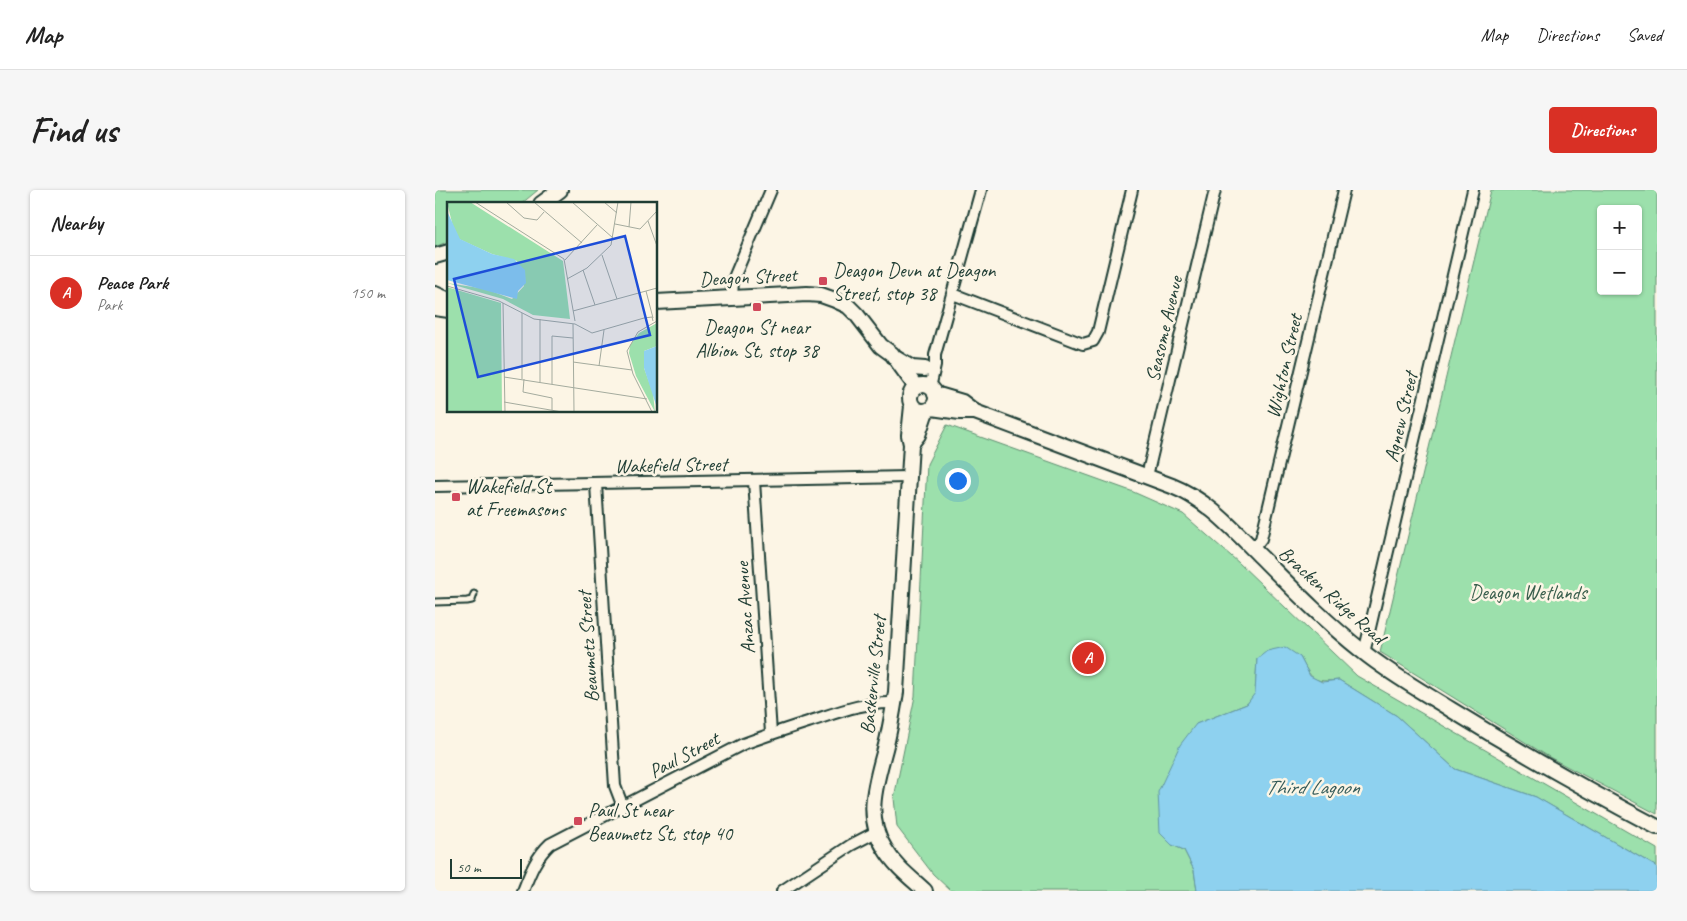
<!DOCTYPE html>
<html lang="en">
<head>
<meta charset="utf-8">
<style>
  :root { --surface:#fff; --page:#f6f6f6; --text:#222; --muted:#767676; --line:#e0e0e0; --accent:#d93025 }
  body { margin:0; font-family:Caveat,sans-serif; background:var(--page); color:var(--text) }
  .controls { position:absolute; right:15px; top:15px; display:grid; overflow:hidden; border-radius:5px; box-shadow:0 1px 4px #0004 }
  .controls button { width:45px; height:45px; display:grid; place-items:center; padding:0; border:0; border-bottom:1px solid var(--line); background:var(--surface); color:var(--text); font:25px sans-serif }
  .scale { position:absolute; left:15px; bottom:12px; width:72px; box-sizing:border-box; padding-left:5px; border:2px solid #1f3d34; border-top:0; font-size:14px; line-height:18px; white-space:nowrap; color:#1f3d34; -webkit-text-stroke:4px #fcf5e5; paint-order:stroke }
  .you { position:absolute; left:522px; top:290px; width:18px; height:18px; margin:-12px; border:4px solid #fff; border-radius:50%; background:#1a73e8; box-shadow:0 0 0 8px #1a73e833 }
  .badge { display:grid; place-items:center; width:32px; height:32px; border-radius:50%; background:var(--accent); color:#fff; font-size:16px; font-weight:700 }
  .pin { position:absolute; translate:-50% -50%; border:2px solid #fff; box-shadow:0 1px 5px #0006 }
  .list { margin:0; padding:0; list-style:none }
  h2 { display:flex; justify-content:space-between; align-items:center; height:65px; margin:0; padding:0 20px; font-size:21px }
  h2 small { font-size:16px; font-weight:400; color:var(--muted) }
  .list li { display:grid; grid-template-columns:32px 1fr auto; gap:15px; align-items:center; box-sizing:border-box; height:75px; padding:0 20px; border-top:1px solid var(--line) }
  .list b { display:block; font-size:19px; white-space:nowrap }
  .list p { margin:0; font-size:16px; white-space:nowrap; color:var(--muted) }
  .list em { font-size:16px; font-style:normal; color:var(--muted) }
  .map { position:relative; flex:none; width:1222px; height:701px; overflow:hidden; border-radius:5px }
  header { display:flex; align-items:center; gap:30px; box-sizing:border-box; height:70px; padding:0 25px; background:var(--surface); border-bottom:1px solid var(--line) }
  header strong { font-size:24px }
  nav { display:flex; gap:28px; margin-inline-start:auto; font-size:18px }
  .intro { display:flex; align-items:center; justify-content:space-between; box-sizing:border-box; height:120px; padding:0 30px }
  h1 { margin:0; font-size:35px }
  .button { padding:12px 22px; border-radius:5px; background:var(--accent); color:#fff; font-size:18px; font-weight:700 }
  main { display:flex; gap:30px; padding:0 30px }
  aside { flex:1; background:var(--surface); border-radius:5px; box-shadow:0 1px 4px #0004 }
  .map>svg:first-child { display:block }
</style>
</head>
<body>
<header>
<strong>Map</strong>
<nav><a>Map</a><a>Directions</a><a>Saved</a></nav>
</header>
<div class="intro"><h1>Find us</h1><a class="button">Directions</a></div>
<main>
<aside>
<h2>Nearby<small></small></h2>
<ul class="list">
<li><span class="badge">A</span><div><b>Peace Park</b><p>Park</p></div><em>150 m</em></li>
</ul>
</aside>
<div class="map">
<svg width="1222" height="701" viewBox="0 0 1222 701">
  <rect width="100%" height="100%" fill="#fcf5e5"/>
  <filter id="ink" filterUnits="userSpaceOnUse"><feTurbulence type="fractalNoise" baseFrequency=".02" numOctaves="2"/><feDisplacementMap in="SourceGraphic" scale="10" xChannelSelector="R" yChannelSelector="G"/><feConvolveMatrix kernelMatrix="1 2 1 2 8 2 1 2 1" color-interpolation-filters="sRGB"/></filter>
  <g filter="url(#ink)">
    <!-- green -->
    <g fill="#9ce0ac" stroke="#5e8e70" fill-rule="evenodd">
      <path d="M0,0H103L86,14H14V51L0,57Z"/>
      <path d="M1056,0H1222V624L1114,567L945,462ZM1166,19H1203V101H1166Z"/>
      <path d="M512,235L696,301L748,324L804,373L922,486L1222,659V677L1101,607L1020,579L962,526L904,490C877,493 877,490 865,467L822,469L820,504L812,514L761,534L737,655L749,660L759,680L762,701H516L498,684L462,637L459,608L480,506L492,274Z"/>
    </g>
    <!-- water -->
    <path fill="#8ed1ef" stroke="#6296a4" d="M850,457L865,467L875,486L887,492L904,490L962,526L1020,579L1101,607L1222,677V701H762L759,680L749,660L737,655L725,643L723,602L745,555L761,534L812,514L820,503L822,469L832,461Z"/>
    <g fill="none" stroke-linecap="round" stroke-linejoin="round">
      <!-- lane casing -->
      <g stroke="#1f3d34" stroke-width="9">
        <path id="lane" d="M0,412L32,411L37,410L39,404"/>
      </g>
      <!-- street casing -->
      <g stroke="#1f3d34" stroke-width="14">
        <g id="street">
          <path d="M518,104L648,154L658,151L663,142L697,0"/>
          <path d="M297,108L298,90L336,0"/>
          <path d="M495,198L500,176V165L546,0"/>
          <path d="M712,286L780,0"/>
          <path d="M319,291L336,543"/>
          <path d="M161,294L180,596L188,617"/>
          <path d="M0,296L473,287"/>
          <path d="M818,359L826,349L909,0"/>
          <path d="M929,463L1038,0"/>
          <path d="M88,701C95,683 101,667 115,654L308,554C330,546 351,539 373,532C404,522 427,512 459,513"/>
          <path d="M347,701L416,655L441,642"/>
        </g>
      </g>
      <!-- secondary casing -->
      <g stroke="#1f3d34" stroke-width="18">
        <g id="secondary">
          <path d="M106,14L125,0"/>
          <path d="M0,66L14,62"/>
          <path d="M0,104L14,110"/>
          <path d="M221,112L372,104L386,105L400,110L413,116L422,125L446,156L457,164L481,197"/>
          <path d="M0,118L14,120"/>
          <path d="M462,169L477,178L490,179"/>
          <circle cx="488" cy="208" r="13"/>
          <path d="M500,204L527,212L540,222L737,296C772,310 796,337 822,363C856,397 889,431 927,461C954,483 986,501 1015,519C1083,561 1152,600 1222,637"/>
          <path d="M477,216L474,245L476,254L461,502C458,521 455,540 450,559C441,593 429,627 450,659C460,676 476,688 490,701"/>
          <path d="M497,218L525,222H540"/>
          <path d="M476,254L483,245L491,221"/>
        </g>
      </g>
      <!-- lane -->
      <use href="#lane" stroke="#fcf5e5" stroke-width="5"/>
      <!-- street -->
      <use href="#street" stroke="#fcf5e5" stroke-width="10"/>
      <!-- secondary -->
      <use href="#secondary" stroke="#fcf5e5" stroke-width="14"/>
    </g>
  </g>
  <!-- markers -->
  <g fill="#d1495b" stroke="#fcf5e5" stroke-width="2">
    <rect x="383" y="86" width="10" height="10" rx="2.5"/>
    <rect x="317" y="112" width="10" height="10" rx="2.5"/>
    <rect x="16" y="302" width="10" height="10" rx="2.5"/>
    <rect x="138" y="626" width="10" height="10" rx="2.5"/>
  </g>
  <g text-anchor="middle" dominant-baseline="central" stroke-width="5" stroke-linejoin="round" paint-order="stroke">
    <!-- poi labels -->
    <g font-size="20" fill="#1f3d34" stroke="#fcf5e5" text-anchor="start">
      <text x="398" y="80">Deagon Devn at Deagon<tspan x="398" dy="23">Street, stop 38</tspan></text>
      <text x="322" y="137" text-anchor="middle">Deagon St near<tspan x="322" dy="23">Albion St, stop 38</tspan></text>
      <text x="31" y="296">Wakefield St<tspan x="31" dy="23">at Freemasons</tspan></text>
      <text x="153" y="620">Paul St near<tspan x="153" dy="23">Beaumetz St, stop 40</tspan></text>
    </g>
    <!-- street labels -->
    <g font-size="20" fill="#1f3d34" stroke="#fcf5e5">
      <text transform="translate(313 87) rotate(-3)">Deagon Street</text>
      <text transform="translate(729 139) rotate(-77)">Seasome Avenue</text>
      <text transform="translate(849 176) rotate(-77)">Wighton Street</text>
      <text transform="translate(966 227) rotate(-77)">Agnew Street</text>
      <text transform="translate(236 275) rotate(-1)">Wakefield Street</text>
      <text transform="translate(897 405) rotate(42)">Bracken Ridge Road</text>
      <text transform="translate(310 418) rotate(-94)">Anzac Avenue</text>
      <text transform="translate(153 457) rotate(-94)">Beaumetz Street</text>
      <text transform="translate(438 485) rotate(-84)">Baskerville Street</text>
      <text transform="translate(249 565) rotate(-28)">Paul Street</text>
    </g>
    <!-- park labels -->
    <g font-size="20" fill="#385e4c" stroke="#fcf5e5">
      <text x="1093" y="402">Deagon Wetlands</text>
    </g>
    <!-- water labels -->
    <g font-size="21" font-style="italic" fill="#355b59" stroke="#fcf5e5">
      <text x="877" y="597">Third Lagoon</text>
    </g>
  </g>
  <!-- overview -->
  <g transform="translate(12 12)">
    <rect width="210" height="210" fill="#fcf5e5"/>
    <path d="M0,0H23L116,59L123,117L86,113L56,97L0,81L39,87L65,97L77,84L70,59L45,52L12,37L6,25ZM0,85L54,101L55,210H0ZM210,121V144L197,149V166L206,191L208,210L189,174L182,151L183,143L192,131Z" fill="#9ce0ac"/>
    <path d="M0,9L13,37L45,52L67,57L78,68L79,81L71,89L70,97L0,78ZM210,144V206L197,166V149Z" fill="#8ed1ef"/>
    <path fill="none" stroke="#a4ab9e" stroke-width="1" d="M28,0L117,57L128,119M59,0L77,16L90,18L97,10M87,0L135,41M125,0L166,36M157,0L170,11M201,19L210,44M168,22L193,27L210,9M182,25L184,0M155,53L170,97M118,58L150,23M136,68L148,103M120,77L140,66L164,43L171,0M0,84L52,99L87,117L128,122M199,89L206,116M56,101L58,210M126,109L210,86M93,117V180M126,122L127,210M128,122L145,131L197,116L205,115L206,119M126,160L185,168M152,164L157,128M57,175L200,197M75,177V111M77,177L76,190L105,196V208M105,182V134L126,136M57,200L115,210M205,210L186,172L180,149L191,130L210,119"/>
    <path fill="#1d4ed8" fill-opacity="0.15" stroke="#1d4ed8" stroke-width="2.5" d="M178,34L203,133L31,175L7,77Z"/>
    <rect width="210" height="210" fill="none" stroke="#1f3d34" stroke-width="2.5"/>
  </g>
</svg>
<div class="controls">
<button>+</button>
<button>−</button>
</div>
<div class="scale">50 m</div>
<div class="you"></div>
<div class="pin badge" style="left:653px;top:468px">A</div>
</div>
</main>
</body>
</html>
